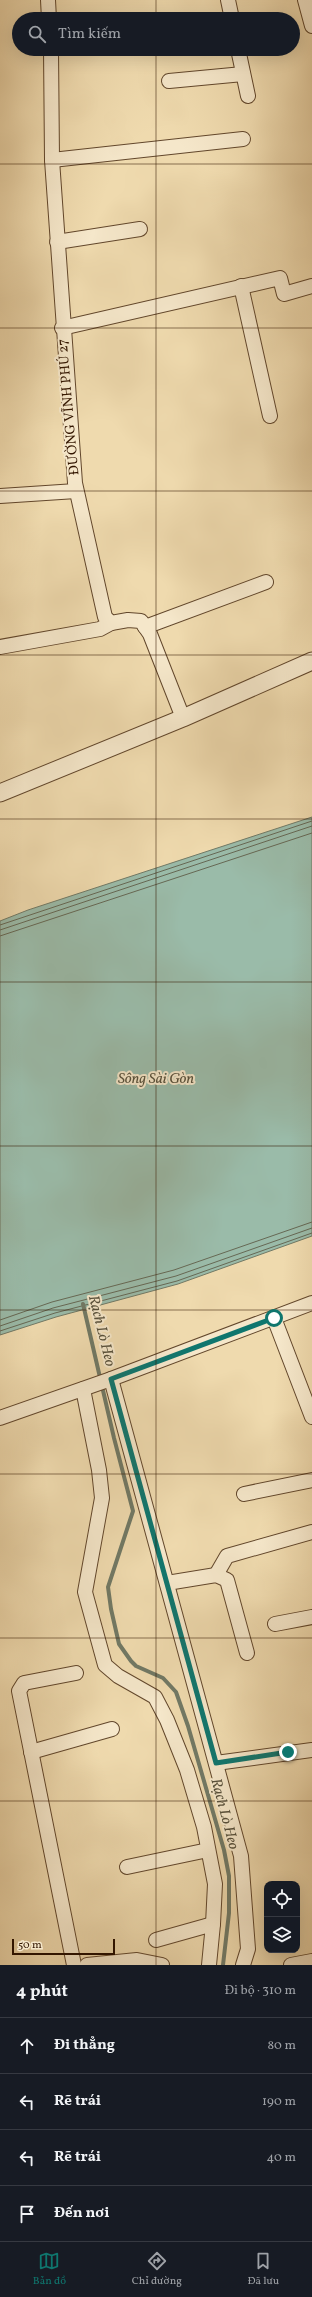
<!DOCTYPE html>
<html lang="vi">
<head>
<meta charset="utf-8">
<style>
  :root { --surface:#171b24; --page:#20242c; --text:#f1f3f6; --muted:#9ea1a6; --line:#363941; --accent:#0f766e }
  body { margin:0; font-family:Vollkorn,serif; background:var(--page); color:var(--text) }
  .controls { position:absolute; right:12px; bottom:12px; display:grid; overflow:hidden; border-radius:8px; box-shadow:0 4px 16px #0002 }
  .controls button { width:36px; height:36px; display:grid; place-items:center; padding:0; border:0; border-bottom:1px solid var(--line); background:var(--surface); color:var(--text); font:20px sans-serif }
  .scale { position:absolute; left:12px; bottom:10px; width:103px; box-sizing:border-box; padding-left:4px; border:2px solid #331600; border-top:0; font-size:11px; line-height:14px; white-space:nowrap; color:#331600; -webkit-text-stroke:3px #f5e7ca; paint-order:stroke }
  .stop { position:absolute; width:12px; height:12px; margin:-9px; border:3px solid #0f766e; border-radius:50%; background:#fff }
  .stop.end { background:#0f766e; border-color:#fff; box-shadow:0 1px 4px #0008 }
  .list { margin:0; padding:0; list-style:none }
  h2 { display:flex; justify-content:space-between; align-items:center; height:52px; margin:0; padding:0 16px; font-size:17px }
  h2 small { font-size:13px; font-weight:400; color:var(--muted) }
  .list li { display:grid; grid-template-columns:26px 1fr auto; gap:12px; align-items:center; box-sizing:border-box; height:56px; padding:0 16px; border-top:1px solid var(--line) }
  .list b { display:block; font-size:15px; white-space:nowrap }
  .list em { font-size:13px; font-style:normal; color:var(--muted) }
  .icon { flex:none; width:22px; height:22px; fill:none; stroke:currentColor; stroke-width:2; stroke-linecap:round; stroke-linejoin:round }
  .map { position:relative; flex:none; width:312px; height:1965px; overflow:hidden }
  .search { position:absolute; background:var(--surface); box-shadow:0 4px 16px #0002; left:12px; right:12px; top:12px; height:44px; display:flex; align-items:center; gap:10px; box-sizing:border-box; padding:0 14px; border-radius:22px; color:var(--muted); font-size:15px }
  .sheet { height:276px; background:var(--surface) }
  nav { display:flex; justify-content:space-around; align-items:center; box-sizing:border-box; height:56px; border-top:1px solid var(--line); background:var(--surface); font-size:11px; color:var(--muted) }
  nav a { display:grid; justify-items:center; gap:2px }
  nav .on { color:var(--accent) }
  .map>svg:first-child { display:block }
</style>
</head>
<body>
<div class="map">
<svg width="312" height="1965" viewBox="0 0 312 1965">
  <rect width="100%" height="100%" fill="#efdaae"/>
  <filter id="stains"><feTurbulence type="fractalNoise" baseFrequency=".005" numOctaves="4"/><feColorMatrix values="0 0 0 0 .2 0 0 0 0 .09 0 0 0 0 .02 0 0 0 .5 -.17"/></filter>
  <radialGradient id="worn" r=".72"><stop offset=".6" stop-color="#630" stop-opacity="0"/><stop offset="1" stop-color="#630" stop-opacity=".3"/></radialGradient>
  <!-- water -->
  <path fill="#9abba9" stroke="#717965" d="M312,817V1236L178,1284L56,1317L0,1335V921L28,910Z"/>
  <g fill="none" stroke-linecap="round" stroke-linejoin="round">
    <!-- shore -->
    <g stroke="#666854" stroke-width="1">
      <path d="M0,925L312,821"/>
      <path d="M0,930L312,826"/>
      <path d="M0,936L312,833"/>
      <path d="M0,1320L52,1302L174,1270L312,1222"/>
      <path d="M0,1326L53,1308L176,1276L312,1228"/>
      <path d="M0,1331L55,1313L177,1281L312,1233"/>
    </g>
    <!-- stream -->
    <path stroke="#717965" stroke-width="4" d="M83,1304L114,1438L133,1511L108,1587L111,1609L119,1644L131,1661L136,1666L163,1678L176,1692L188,1726L224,1850L229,1876V1913L223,1965"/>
    <!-- minor casing -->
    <g stroke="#62472c" stroke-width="16">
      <g id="minor">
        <path d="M48,0L49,19"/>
        <path d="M228,0L232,19"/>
        <path d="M305,0L312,26"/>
        <path d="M51,49L52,160L75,483L105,617L111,623L128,620L141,621L150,634L183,718"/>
        <path d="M238,49L248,96"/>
        <path d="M169,81L243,74"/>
        <path d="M52,160L243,139"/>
        <path d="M57,242L140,229"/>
        <path d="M241,286L270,416"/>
        <path d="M62,328L280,278L284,294L312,286"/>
        <path d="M0,496L76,491"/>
        <path d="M145,627L266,582"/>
        <path d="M0,647L100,629L111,623"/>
        <path d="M274,1318L312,1417"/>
        <path d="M111,1379L241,1856L248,1949L243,1965"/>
        <path d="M83,1389L99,1470L102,1498L85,1592L105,1665L118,1676L155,1697L167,1720L187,1770L204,1827L215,1884L213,1924L209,1965"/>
        <path d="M0,1418L111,1379L312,1303"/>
        <path d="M244,1494L312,1480"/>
        <path d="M216,1575L227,1556L312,1532"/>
        <path d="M167,1583L216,1575L227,1580L247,1653"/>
        <path d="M275,1624L312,1617"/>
        <path d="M31,1752L112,1729"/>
        <path d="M216,1763L312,1750"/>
        <path d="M127,1867L208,1850"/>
        <path d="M156,1940L213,1924"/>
        <path d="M74,1965L19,1691L24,1683L76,1673"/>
        <path d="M87,1965L137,1960L162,1965"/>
        <path d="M291,1965L312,1961"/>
      </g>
    </g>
    <!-- tertiary casing -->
    <g stroke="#62472c" stroke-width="19">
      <path id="tertiary" d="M0,793L183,718L312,661"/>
    </g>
    <!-- minor -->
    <use href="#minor" stroke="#f5e7ca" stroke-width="14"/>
    <!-- tertiary -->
    <use href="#tertiary" stroke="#f5e7ca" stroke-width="17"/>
  </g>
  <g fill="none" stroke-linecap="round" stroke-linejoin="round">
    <!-- route -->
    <path stroke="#0f766e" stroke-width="5" d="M274,1318L111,1379L216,1763L288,1752"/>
  </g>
  <!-- grid -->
  <path fill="none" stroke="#331600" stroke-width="1" stroke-opacity="0.55" d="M156,0V19M156,49V1965M0,164H312M0,328H312M0,491H312M0,655H312M0,819H312M0,982H312M0,1146H312M0,1310H312M0,1474H312M0,1638H312M0,1801H312"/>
  <g text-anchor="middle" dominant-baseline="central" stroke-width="4" stroke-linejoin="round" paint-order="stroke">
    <!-- street labels -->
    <g font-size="14" fill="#331600" stroke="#f5e7ca">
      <text transform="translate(69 407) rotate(-95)">ĐƯỜNG VĨNH PHÚ 27</text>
    </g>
    <!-- water labels -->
    <g font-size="15" font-style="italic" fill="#57503b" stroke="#f5e7ca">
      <text x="156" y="1079">Sông Sài Gòn</text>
      <text transform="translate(101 1331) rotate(76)">Rạch Lò Heo</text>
      <text transform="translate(224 1814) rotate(75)">Rạch Lò Heo</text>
    </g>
  </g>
  <rect width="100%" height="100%" filter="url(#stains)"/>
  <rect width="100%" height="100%" fill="url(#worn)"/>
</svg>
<div class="controls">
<button><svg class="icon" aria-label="locate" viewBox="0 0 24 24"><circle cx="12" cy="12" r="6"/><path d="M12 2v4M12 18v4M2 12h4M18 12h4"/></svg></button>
<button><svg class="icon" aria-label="layers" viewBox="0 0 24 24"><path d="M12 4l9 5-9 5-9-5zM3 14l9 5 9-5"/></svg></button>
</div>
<div class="scale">50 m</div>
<div class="stop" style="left:274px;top:1318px"></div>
<div class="stop end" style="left:288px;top:1752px"></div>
<div class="search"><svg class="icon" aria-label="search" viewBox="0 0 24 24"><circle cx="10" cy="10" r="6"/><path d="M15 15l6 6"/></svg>Tìm kiếm</div>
</div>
<section class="sheet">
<h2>4 phút<small>Đi bộ · 310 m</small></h2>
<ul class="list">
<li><svg class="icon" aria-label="ahead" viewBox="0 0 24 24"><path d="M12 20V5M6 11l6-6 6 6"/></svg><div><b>Đi thẳng</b></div><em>80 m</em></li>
<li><svg class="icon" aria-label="left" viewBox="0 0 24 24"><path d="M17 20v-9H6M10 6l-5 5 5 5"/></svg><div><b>Rẽ trái</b></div><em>190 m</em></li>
<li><svg class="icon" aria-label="left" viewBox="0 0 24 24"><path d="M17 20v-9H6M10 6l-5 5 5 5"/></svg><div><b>Rẽ trái</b></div><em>40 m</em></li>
<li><svg class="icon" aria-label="arrive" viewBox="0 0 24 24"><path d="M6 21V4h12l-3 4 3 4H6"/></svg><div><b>Đến nơi</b></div></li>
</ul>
</section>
<nav>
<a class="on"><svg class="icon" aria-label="map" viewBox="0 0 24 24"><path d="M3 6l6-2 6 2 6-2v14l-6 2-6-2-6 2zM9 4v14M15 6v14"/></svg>Bản đồ</a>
<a><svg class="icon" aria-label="directions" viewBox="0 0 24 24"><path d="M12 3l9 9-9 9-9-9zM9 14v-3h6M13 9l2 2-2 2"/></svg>Chỉ đường</a>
<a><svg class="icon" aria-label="saved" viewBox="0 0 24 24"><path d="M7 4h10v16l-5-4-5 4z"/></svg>Đã lưu</a>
</nav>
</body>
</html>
